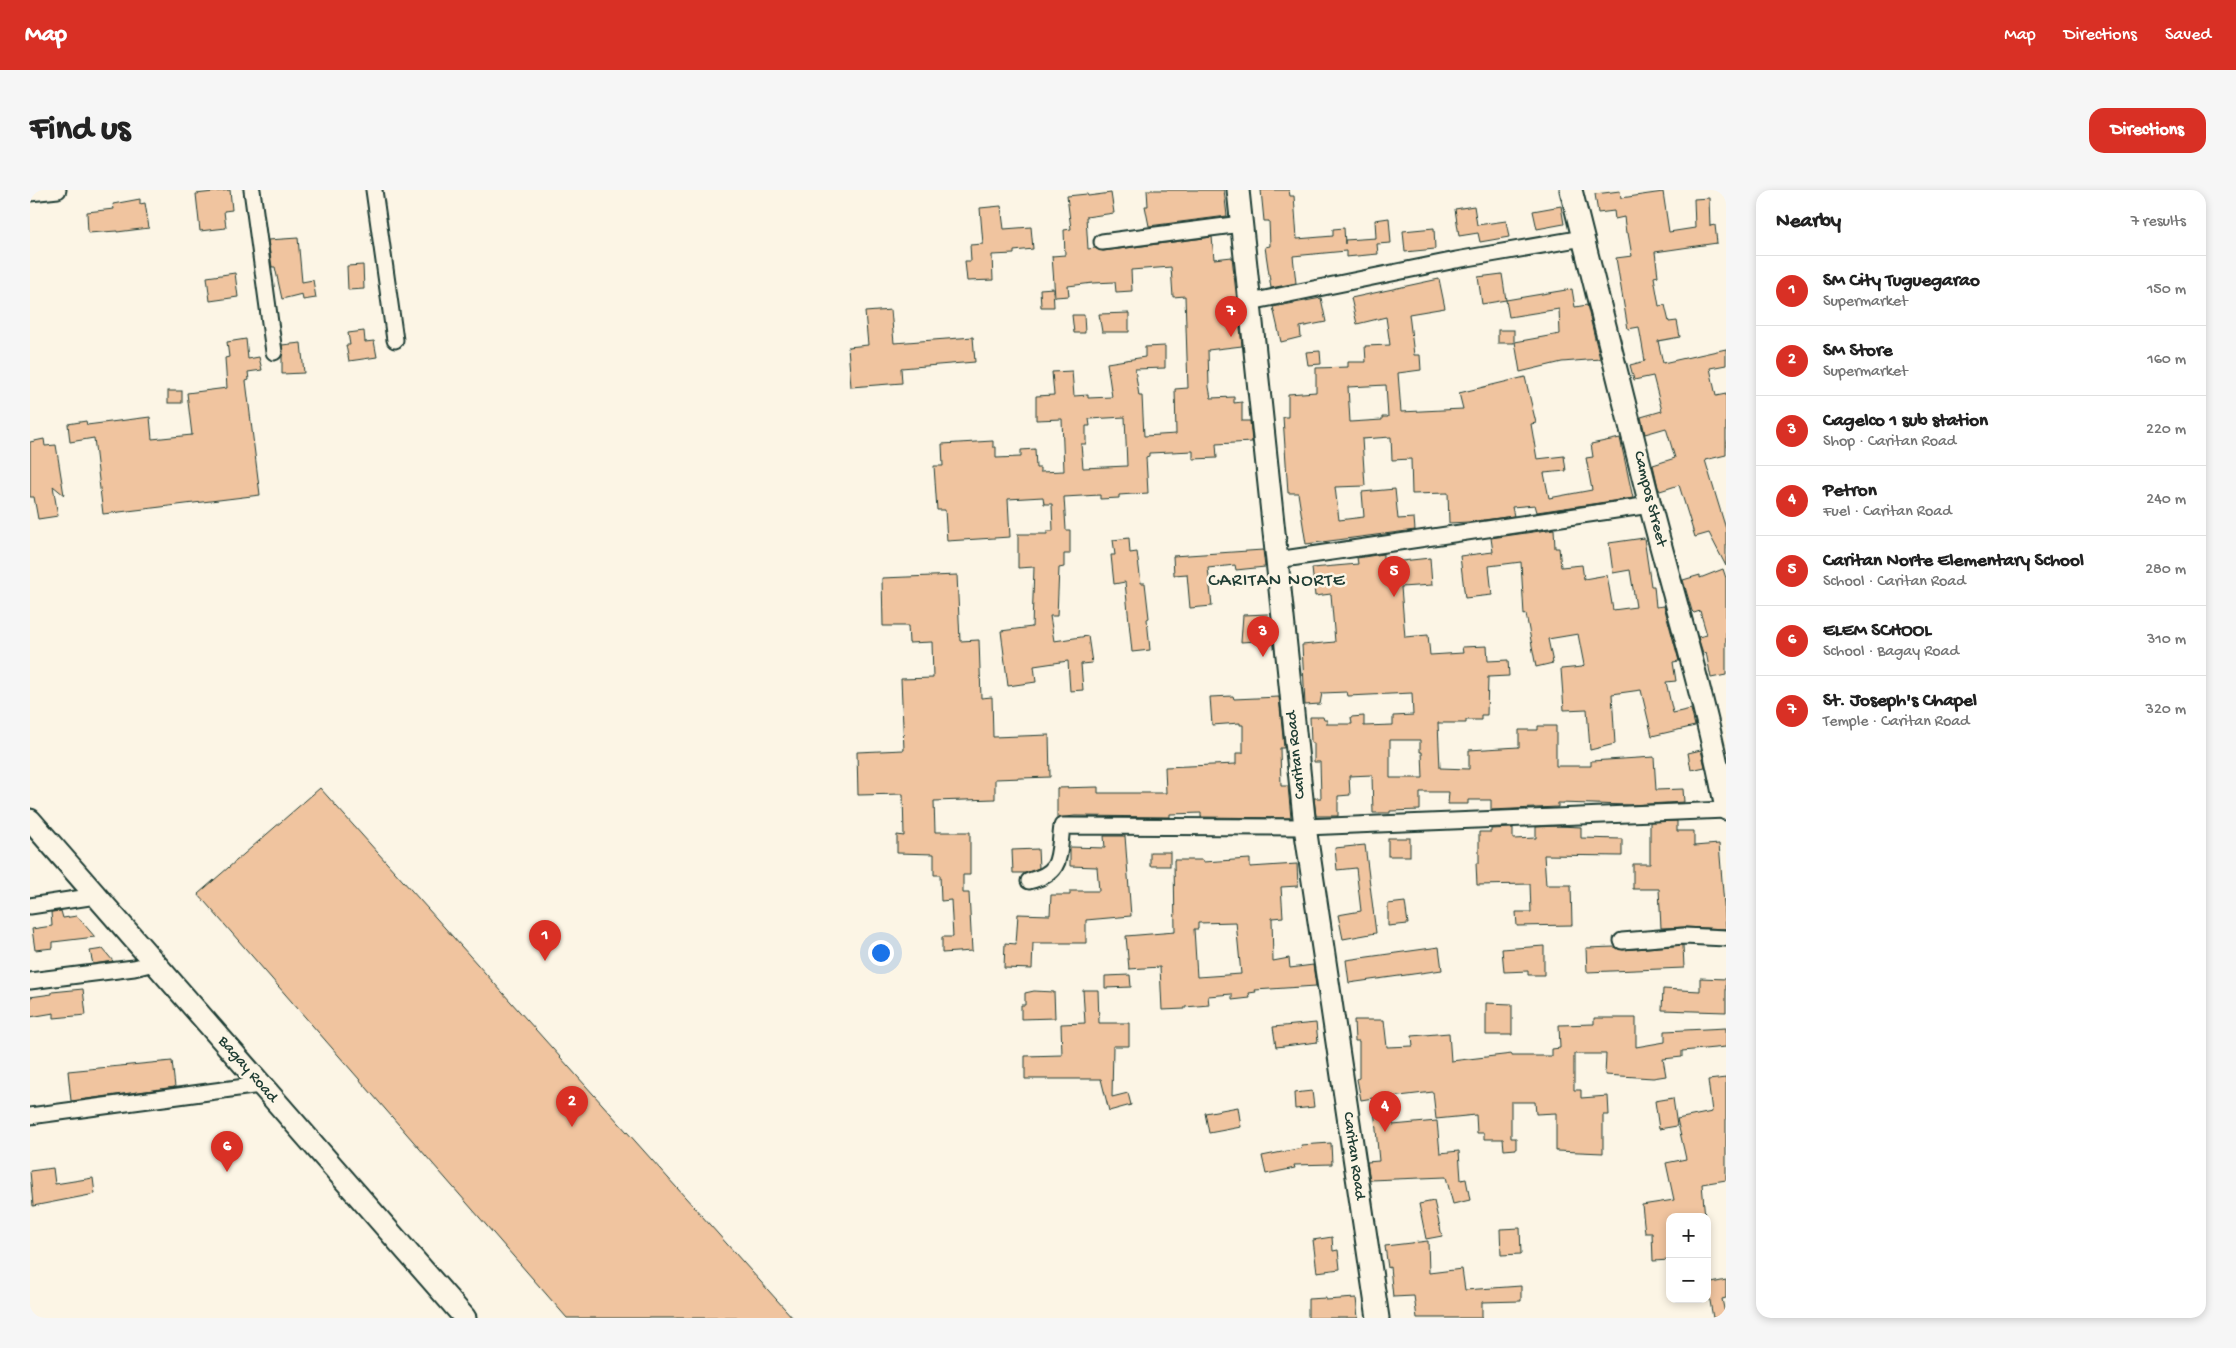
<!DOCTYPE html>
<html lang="en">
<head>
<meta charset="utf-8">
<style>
  :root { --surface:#fff; --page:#f6f6f6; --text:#222; --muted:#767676; --line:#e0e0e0; --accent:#d93025 }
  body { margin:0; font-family:"Gochi Hand",sans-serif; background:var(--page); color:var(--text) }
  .controls { position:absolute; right:15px; bottom:15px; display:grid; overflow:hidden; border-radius:10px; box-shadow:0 2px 8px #0003 }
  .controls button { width:45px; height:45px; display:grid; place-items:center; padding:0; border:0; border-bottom:1px solid var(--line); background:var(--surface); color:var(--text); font:25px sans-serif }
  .you { position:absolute; left:850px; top:762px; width:18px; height:18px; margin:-12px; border:4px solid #fff; border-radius:50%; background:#1a73e8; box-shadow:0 0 0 8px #1a73e833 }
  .badge { display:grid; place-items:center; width:32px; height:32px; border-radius:50%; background:var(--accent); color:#fff; font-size:16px; font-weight:700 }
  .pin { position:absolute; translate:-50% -41px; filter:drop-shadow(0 1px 2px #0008) }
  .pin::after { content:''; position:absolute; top:26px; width:18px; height:15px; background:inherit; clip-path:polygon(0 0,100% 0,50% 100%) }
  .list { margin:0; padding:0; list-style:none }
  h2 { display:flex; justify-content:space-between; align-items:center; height:65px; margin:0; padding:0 20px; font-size:21px }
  h2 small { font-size:16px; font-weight:400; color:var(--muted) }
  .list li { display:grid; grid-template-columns:32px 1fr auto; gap:15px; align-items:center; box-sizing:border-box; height:70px; padding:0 20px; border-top:1px solid var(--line) }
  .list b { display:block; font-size:19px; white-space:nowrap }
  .list p { margin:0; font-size:16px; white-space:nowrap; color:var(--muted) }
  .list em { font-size:16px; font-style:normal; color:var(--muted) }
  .map { position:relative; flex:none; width:1696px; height:1128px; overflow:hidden; border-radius:15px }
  header { display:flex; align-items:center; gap:30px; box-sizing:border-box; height:70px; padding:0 25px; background:var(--accent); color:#fff }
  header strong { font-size:24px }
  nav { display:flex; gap:28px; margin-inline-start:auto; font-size:18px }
  .intro { display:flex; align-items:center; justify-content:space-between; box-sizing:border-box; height:120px; padding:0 30px }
  h1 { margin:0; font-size:35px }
  .button { padding:12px 22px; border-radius:15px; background:var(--accent); color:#fff; font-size:18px; font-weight:700 }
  main { display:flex; gap:30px; padding:0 30px }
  aside { flex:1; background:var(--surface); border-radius:15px; box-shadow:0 2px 8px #0003 }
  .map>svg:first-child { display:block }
</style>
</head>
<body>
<header>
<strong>Map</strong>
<nav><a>Map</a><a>Directions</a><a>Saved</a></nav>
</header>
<div class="intro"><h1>Find us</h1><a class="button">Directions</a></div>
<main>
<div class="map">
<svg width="1696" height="1128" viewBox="0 0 1696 1128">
  <rect width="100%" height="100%" fill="#fcf5e5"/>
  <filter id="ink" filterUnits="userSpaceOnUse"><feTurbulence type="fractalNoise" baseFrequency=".02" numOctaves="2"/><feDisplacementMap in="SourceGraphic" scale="10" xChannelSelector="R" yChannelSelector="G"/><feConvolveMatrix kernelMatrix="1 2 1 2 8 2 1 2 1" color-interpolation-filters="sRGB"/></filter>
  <g filter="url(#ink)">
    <!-- building -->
    <g fill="#f0c49f" stroke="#1f3d34" fill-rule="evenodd">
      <path d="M200,0L202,20L194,21L196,38L170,41L166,4Z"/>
      <path d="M1117,0H1194L1197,26L1119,36L1115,16H1118Z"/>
      <path d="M1231,0H1259L1260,6H1264L1267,49L1303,46V39L1314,38L1315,54V50L1346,48L1345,30L1359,28L1361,53L1347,54L1348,64L1316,67V61L1263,66L1266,93L1241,98L1235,57L1240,56L1239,31H1234Z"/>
      <path d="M1590,1L1591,8L1633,2L1639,42L1665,38L1664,9L1679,8L1680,36L1685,35L1687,53L1625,62L1628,86L1624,87L1629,116L1635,115L1639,132L1647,131L1650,147L1628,151L1633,173L1696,159V175L1680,178L1686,206L1696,204V265L1675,270L1696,339V376L1679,343L1665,347L1649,295L1630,301L1628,297L1623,275L1645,268L1636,238L1615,244L1611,227L1632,221L1623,186L1604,190L1600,175L1615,171L1609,137L1598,139L1586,68L1602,66L1598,43H1596L1594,27L1585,29L1584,21L1568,23L1565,4Z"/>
      <path d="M1081,3L1084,23L1056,27L1058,59L1065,58L1073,61L1182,47L1184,69L1202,67L1212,156L1178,160L1179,197L1181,208L1204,207V213L1212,212V231H1220L1222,252L1186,254L1187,268L1163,269V261L1119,263V266L1116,267L1118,303L1089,305V308L1070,309V305L1034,307L1036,340H1040V364H1034V377L1029,378L1027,426H1020L1024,451L1058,446L1062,473L1051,474L1053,500L1040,501L1038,471L1004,476L1006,492L978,496L971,441L1002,437L1004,377L988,378V344H1017V341H1023L1022,314H1014L1013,307L978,309L980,347L917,351L915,320H907L904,276H913L912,254L963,251V257H966V268L991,267V260L1005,259L1006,278H1010V282L1034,281L1032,229L1006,230V206L1024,205L1022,182L1042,181L1044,206L1058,205V208L1082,207L1077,173L1115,167V157L1135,156V178L1105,179L1109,206H1112L1114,246L1146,244L1145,199L1158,198L1155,106L1143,107L1141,77L1101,80L1102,101L1086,102L1085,92L1063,93L1038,96L1039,106L1025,107L1022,66L1035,65L1034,40L1041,39L1037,6L1057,4L1058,6ZM1095,227L1097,276L1053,278L1051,254H1056V236H1060L1059,229Z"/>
      <path d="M110,9V14L115,13L119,38L87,42V41L58,43L57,22L84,19L83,14Z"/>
      <path d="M971,16L974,39L1001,37L1003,59L984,61V64L962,65L963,90L937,91L935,71H941L940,55L953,54L950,18Z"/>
      <path d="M1444,16L1447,35L1476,31L1479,47L1450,52L1448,43L1429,46L1425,19Z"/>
      <path d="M1531,16L1534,34L1507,39L1503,21Z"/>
      <path d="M1404,38L1405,59L1375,62L1373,41Z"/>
      <path d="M268,48L272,92L283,90L286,108L273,110L272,104L252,109L245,77H242L238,50Z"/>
      <path d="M333,75L334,99L318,100L317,76Z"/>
      <path d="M205,83L208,107L180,111L177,87Z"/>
      <path d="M1472,84L1476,110L1542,99L1545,117L1557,115L1570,169L1532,172L1490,182L1485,152L1530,144L1529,119L1479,127L1476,110L1452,114L1448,87Z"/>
      <path d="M1409,89L1415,118L1379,124L1384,165H1390L1391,180L1368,183L1371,222L1433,219L1429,203L1495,187L1506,233L1501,234L1507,269L1534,266L1536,281L1514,283L1519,308L1562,300L1556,268L1563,267L1561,254L1590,248L1603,308L1507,322L1505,315L1482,317L1484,326L1438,332L1419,333L1418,303L1382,304L1381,269L1362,270L1361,247L1332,249L1335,296L1305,297L1309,330L1334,327L1332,302L1365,299L1368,329L1384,328L1385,340L1276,354L1268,303H1258L1253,227H1258V204L1286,202V178L1318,177V172H1336L1335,156L1360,155L1356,127L1327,134L1321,108ZM1356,195L1358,227H1352V230L1320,232L1318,197Z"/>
      <path d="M1023,98L1024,117H1011L1010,99Z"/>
      <path d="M1291,108L1296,132L1270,137L1271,147L1251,152L1243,117Z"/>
      <path d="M861,120L864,153L943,147L945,172L871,178L872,193L821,197L818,157L838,155L835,122Z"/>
      <path d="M1099,123V142H1072L1069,124Z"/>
      <path d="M1042,125H1054L1055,143H1044Z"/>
      <rect x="1468" y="140" width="16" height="13"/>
      <path d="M334,141L335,152L344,151L347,167L319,171L316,155H320L318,143Z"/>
      <path d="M216,149L218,169L229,167L232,180L218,182L219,190L216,191L230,305L73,324L64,248L40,252L38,234L56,231L57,235L120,227L122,249L162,245L157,203L197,198L195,168L199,167L197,152Z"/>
      <path d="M271,153L274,183L252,184V155Z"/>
      <path d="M1290,161L1291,174L1278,175L1276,162Z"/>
      <rect x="138" y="201" width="14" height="12"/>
      <path d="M14,249L15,256L26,255L34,305L23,296L28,326L8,329L4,307H0V252Z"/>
      <path d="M1524,339L1525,358H1529L1531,377L1552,375L1554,389L1577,385L1583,420L1606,417L1600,380L1583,383L1579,353L1614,348L1621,396H1624L1626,417L1634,416L1649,471L1643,472L1646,491L1636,492L1643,523L1661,519L1665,536L1622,546L1611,500L1582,504L1585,554L1560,560L1557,519L1534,520L1531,479L1552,477L1554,475L1548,444L1518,449L1523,473L1506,477L1496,424L1494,425L1491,372L1459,376L1462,405L1435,408L1430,366L1463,362L1461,348Z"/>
      <path d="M1099,348L1100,363L1107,362L1111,393H1115L1119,428L1117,429L1120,460L1102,462L1095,392L1084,394L1081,365H1085L1083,350Z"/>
      <path d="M1233,360L1235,377L1206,380L1205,375L1178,378L1182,416L1160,418L1157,384L1144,385L1143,366Z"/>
      <path d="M1353,364V373L1400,368L1402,395L1371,397L1375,447L1398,445L1400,465L1433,463L1432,457L1457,456L1458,471L1478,470L1479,486L1458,487L1457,525H1451V530H1436V533H1408L1410,578L1439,579V560L1489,557V540H1508V536H1526V576H1561V571L1624,567L1626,600L1653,599L1654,612L1599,615L1528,613V617L1461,620V610H1438V614H1418L1419,602H1390V620L1360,621V623H1343L1342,585L1319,586L1320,605L1308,606V626H1286L1284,608H1291L1290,572H1284V553H1281L1280,527H1293L1294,530H1297V534H1322L1321,527L1334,526V536L1363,535V526L1383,525L1382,503L1318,506L1317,502L1292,503L1290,514L1275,515L1272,455L1305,452L1301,404L1285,406L1282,378L1328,374L1327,368ZM1360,550H1390V562H1392L1393,588H1360Z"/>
      <path d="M1693,379L1696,388V485L1681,488L1676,462L1673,463L1668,447L1677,445L1670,421L1664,423L1662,421L1653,390L1670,385V388Z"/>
      <path d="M927,385L930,451L949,450L951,508L962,507L963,547L1019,545L1020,587L965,589V609L904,611L905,642H940V685H933V703H939L942,761L912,763V747H923L921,710L911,711L910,685H904V664L867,663V645L874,646L873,604L828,605L827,562L874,560L871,489L903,488L902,452L879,453L878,436H853L852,388Z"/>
      <path d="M1238,424V439L1242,438L1243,450L1211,452L1213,425Z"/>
      <path d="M1203,506L1204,509L1249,507L1254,558H1250L1251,596H1258L1261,628L1171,627V623L1140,624V627L1045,626L1027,628V598L1068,597V603H1136L1135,577L1206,574V563H1213V535H1210V533L1182,535L1180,507Z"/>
      <path d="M1671,560L1675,577L1661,580L1658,563Z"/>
      <path d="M290,598L763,1128H537L168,704Z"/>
      <path d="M1647,631V641H1664V656L1689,654L1696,739L1654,737L1631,738L1629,699H1603V674H1620V632Z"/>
      <path d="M1528,636L1551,637V648L1592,649V666L1514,665L1516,695H1541L1542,735L1487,736L1486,722H1501L1500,694L1447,695L1446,673H1449V642H1461V639L1483,638V649L1506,648V637Z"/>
      <path d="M1074,646H1095L1101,726L1056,730V753H1003L1002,779L974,778L975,753L986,754L988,724L1020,725L1021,705H1040V701H1069L1067,677L1040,676V657L1075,658Z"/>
      <rect x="1358" y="648" width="22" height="18"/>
      <path d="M1335,655L1346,743L1313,749L1308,725L1331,721L1326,678L1307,680L1305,658Z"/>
      <path d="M1008,659L1009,678L995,683H983L982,660Z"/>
      <rect x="1120" y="662" width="20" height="14"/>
      <path d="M1220,669V677L1267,674L1268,696L1251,697L1253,727L1242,728L1243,771L1259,768L1260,778L1283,775L1286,796L1225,800L1226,802L1219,803L1220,808L1202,810V804L1178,806L1179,815L1155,817V819L1132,820L1130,777L1099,779L1096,746L1145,742L1144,670H1173V672ZM1206,732L1211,784L1167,787L1164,739H1168V733Z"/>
      <path d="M1375,712L1378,734L1358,736V714Z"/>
      <path d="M31,721L33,728L47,726L65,747L23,752V758L5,760L2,739L22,736L21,722Z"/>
      <path d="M1653,755L1654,778L1557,782L1556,758L1585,757L1593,760Z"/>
      <path d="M1514,756V785H1498V781L1474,782L1472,759Z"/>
      <path d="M1409,757L1412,780L1319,793L1316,770Z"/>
      <path d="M73,759L83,771L63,774L60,761Z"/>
      <path d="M1100,785L1101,797L1075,798V786Z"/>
      <path d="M1670,788L1696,789V822L1632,820L1633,799L1670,801Z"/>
      <path d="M53,799L56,825L24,828V823L0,827V807L22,804V802Z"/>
      <path d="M1053,800H1068L1069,833H1099V856H1083L1082,907L1098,903L1101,915L1079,921L1071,889H995V866L1032,865L1031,834L1055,833Z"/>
      <path d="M1004,801L1024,802L1025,828L991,829V815H995V803Z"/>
      <path d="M1456,813L1482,814V845H1456Z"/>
      <path d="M1564,828H1606V857L1635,852V841L1696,838V857L1652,861V867L1633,869L1636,886L1623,888L1575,885L1576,864H1544V900H1551V908L1578,906L1579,925H1573V963L1526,961V923L1506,924L1505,912H1481V948H1486V959L1474,960L1473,949H1454V943H1447L1446,925L1406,929L1403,902L1361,907L1363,935L1407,931L1410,963L1429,961L1431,990L1436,989L1440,1010L1423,1014L1416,987L1340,990L1337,972L1349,971L1343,908L1331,910L1327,889L1329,888V851H1325L1324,830H1354L1357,857L1383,856L1382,846L1419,843L1421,871L1482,864V866H1522V859L1530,858L1529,835L1564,834Z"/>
      <path d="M1286,833L1288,852L1246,857L1243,837Z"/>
      <path d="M142,871L145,897L41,911L38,881Z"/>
      <path d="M1696,888V990L1672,994L1675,1027H1640V1070L1623,1071L1622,1043H1615L1612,1015L1644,1010L1636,973L1656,969L1647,929L1682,922L1678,890Z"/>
      <path d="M1282,901L1284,917L1265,919L1264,903Z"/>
      <path d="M1643,908L1647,936L1629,939L1625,911Z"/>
      <path d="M1208,917L1211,937L1179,943L1175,923Z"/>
      <path d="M1301,953L1302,974L1264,975L1265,978L1236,984L1232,966L1272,958L1271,955Z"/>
      <path d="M23,978L25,994L63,988L65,1004L3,1016L0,981Z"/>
      <path d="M1404,1011L1412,1046L1396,1049L1389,1014Z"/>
      <path d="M1490,1038L1491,1064L1471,1065L1470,1039Z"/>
      <path d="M1302,1047L1303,1061L1308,1060L1310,1079L1287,1082L1283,1050Z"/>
      <path d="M1398,1051L1399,1083L1432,1079L1435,1100L1491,1096V1111L1452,1112V1128H1387L1384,1106L1363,1107L1360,1077L1358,1078L1355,1056Z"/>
      <path d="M1696,1090V1108L1692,1109L1696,1128H1683L1677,1094Z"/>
      <path d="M1296,1108V1110L1326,1108L1328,1128H1278V1109Z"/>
    </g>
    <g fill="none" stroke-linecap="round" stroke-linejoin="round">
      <!-- street casing -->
      <g stroke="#1f3d34" stroke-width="19">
        <g id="street">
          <path d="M222,0L244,162"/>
          <path d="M344,0L365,150"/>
          <path d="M0,3L28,0"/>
          <path d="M1072,52L1211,34"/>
          <path d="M1220,112L1426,70L1553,48"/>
          <path d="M1247,370L1620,315"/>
          <path d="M999,691C1033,683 1028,667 1032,636L1275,637L1696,620"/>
          <path d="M0,716L66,706"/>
          <path d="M1592,751L1654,746L1696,748"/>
          <path d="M0,791L104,778L124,773"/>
          <path d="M0,926L230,895"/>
        </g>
      </g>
      <!-- secondary casing -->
      <g stroke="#1f3d34" stroke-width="25">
        <g id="secondary">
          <path d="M1208,0L1275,637L1348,1128"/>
          <path d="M1541,0C1567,105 1593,210 1620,315C1646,416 1677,516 1696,619"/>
          <path d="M0,630L435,1128"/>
        </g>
      </g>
      <!-- street -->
      <use href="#street" stroke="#fcf5e5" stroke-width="15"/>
      <!-- secondary -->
      <use href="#secondary" stroke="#fcf5e5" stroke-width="21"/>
    </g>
  </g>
  <g text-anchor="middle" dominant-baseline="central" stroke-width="5" stroke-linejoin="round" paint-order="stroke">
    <!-- street labels -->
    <g font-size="16" fill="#1f3d34" stroke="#fcf5e5">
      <text transform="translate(1619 309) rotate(76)">Campos Street</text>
      <text transform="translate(1267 565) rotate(-96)">Caritan Road</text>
      <text transform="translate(217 880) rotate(49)">Bagay Road</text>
      <text transform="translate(1323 966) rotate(82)">Caritan Road</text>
    </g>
    <!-- quarter labels -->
    <g font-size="19" letter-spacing="1" fill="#1f3d34" stroke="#fcf5e5">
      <text x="1247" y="391">CARITAN NORTE</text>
    </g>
  </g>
</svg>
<div class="controls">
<button>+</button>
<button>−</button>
</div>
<div class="you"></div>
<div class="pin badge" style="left:515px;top:771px">1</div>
<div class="pin badge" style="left:542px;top:937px">2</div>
<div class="pin badge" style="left:1233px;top:467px">3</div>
<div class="pin badge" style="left:1355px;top:942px">4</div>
<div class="pin badge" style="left:1364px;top:407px">5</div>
<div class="pin badge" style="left:197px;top:982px">6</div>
<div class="pin badge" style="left:1201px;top:147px">7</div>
</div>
<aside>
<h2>Nearby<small>7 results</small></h2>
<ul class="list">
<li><span class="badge">1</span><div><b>SM City Tuguegarao</b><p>Supermarket</p></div><em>150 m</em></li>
<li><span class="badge">2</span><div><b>SM Store</b><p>Supermarket</p></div><em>160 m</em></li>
<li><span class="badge">3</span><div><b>Cagelco 1 sub station</b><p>Shop · Caritan Road</p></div><em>220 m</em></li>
<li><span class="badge">4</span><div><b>Petron</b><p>Fuel · Caritan Road</p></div><em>240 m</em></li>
<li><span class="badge">5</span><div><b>Caritan Norte Elementary School</b><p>School · Caritan Road</p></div><em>280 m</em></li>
<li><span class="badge">6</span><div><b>ELEM SCHOOL</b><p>School · Bagay Road</p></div><em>310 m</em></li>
<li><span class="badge">7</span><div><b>St. Joseph's Chapel</b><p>Temple · Caritan Road</p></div><em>320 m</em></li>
</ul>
</aside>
</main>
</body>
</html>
